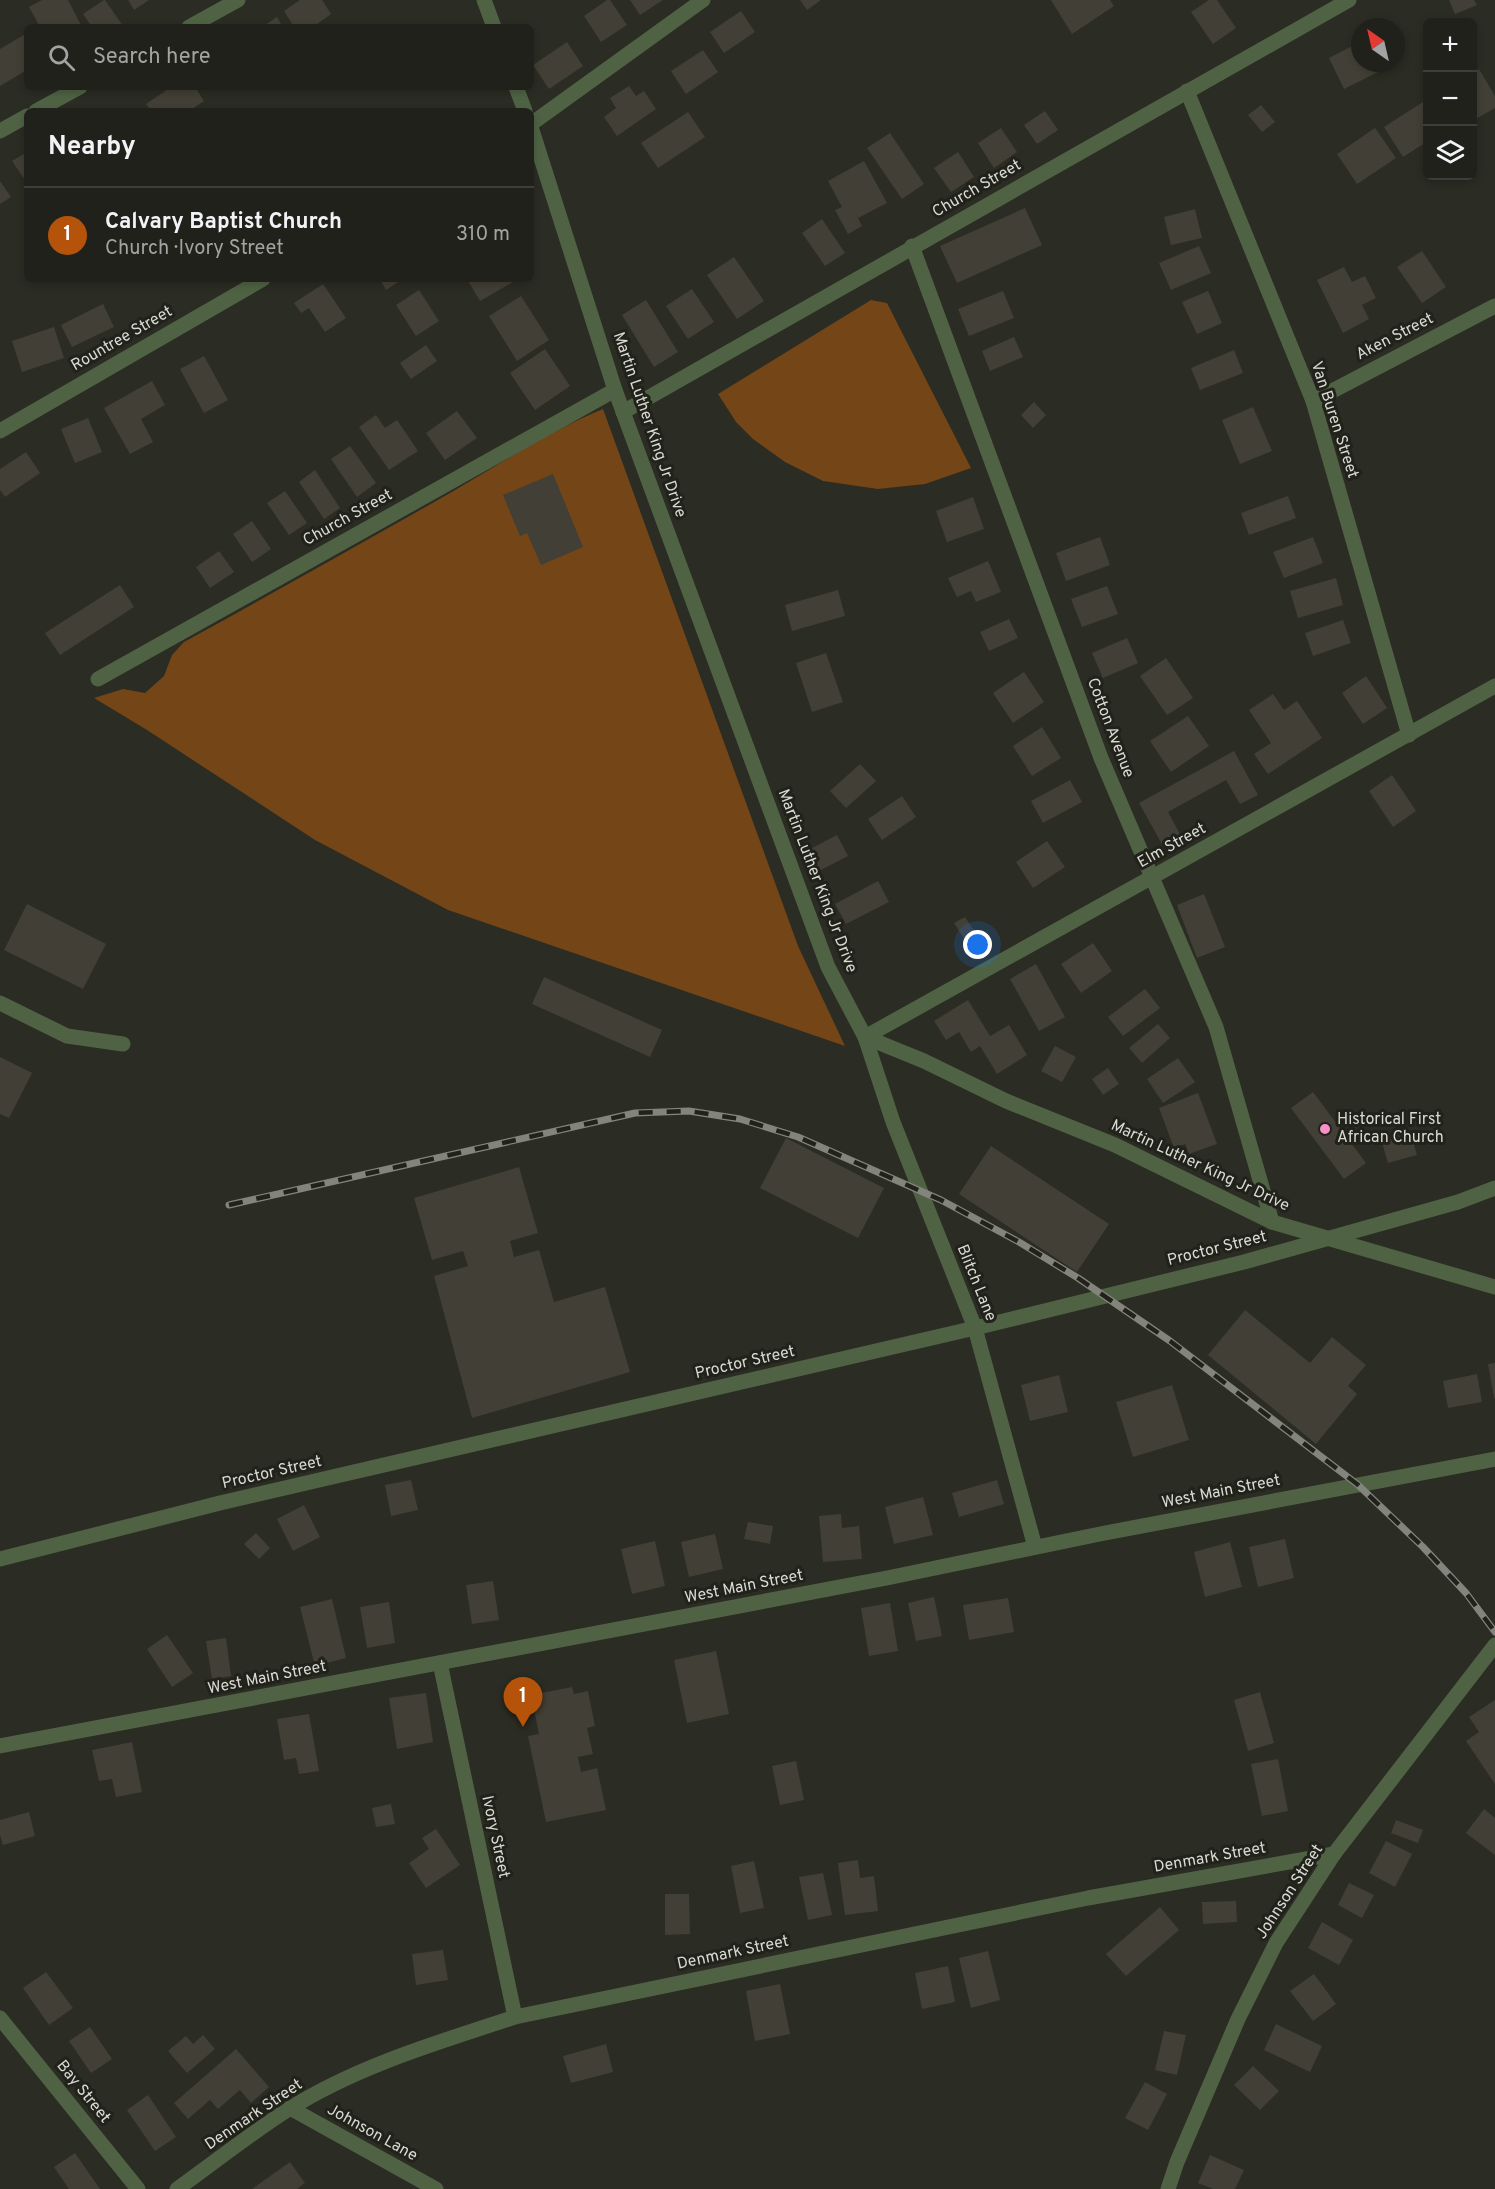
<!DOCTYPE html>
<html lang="en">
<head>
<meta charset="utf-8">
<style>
  :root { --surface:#20211a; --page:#2d2e27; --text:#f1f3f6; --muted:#a2a3a2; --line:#3d3e39; --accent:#b45309 }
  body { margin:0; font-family:Overpass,sans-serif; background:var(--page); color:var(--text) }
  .controls { position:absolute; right:18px; top:18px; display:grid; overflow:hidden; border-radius:9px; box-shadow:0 3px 9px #0003 }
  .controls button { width:54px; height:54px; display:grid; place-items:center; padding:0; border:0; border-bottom:2px solid var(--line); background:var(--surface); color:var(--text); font:30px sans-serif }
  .compass { position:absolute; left:1351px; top:18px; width:54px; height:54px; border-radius:50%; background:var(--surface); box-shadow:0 3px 9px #0003; rotate:326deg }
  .you { position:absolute; left:978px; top:945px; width:21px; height:21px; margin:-15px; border:4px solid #fff; border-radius:50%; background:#1a73e8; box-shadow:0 0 0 9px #1a73e833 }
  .badge { display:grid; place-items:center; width:39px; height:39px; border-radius:50%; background:var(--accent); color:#fff; font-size:20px; font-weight:700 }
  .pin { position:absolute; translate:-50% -50px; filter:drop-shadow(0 2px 3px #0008) }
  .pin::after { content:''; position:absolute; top:32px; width:21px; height:18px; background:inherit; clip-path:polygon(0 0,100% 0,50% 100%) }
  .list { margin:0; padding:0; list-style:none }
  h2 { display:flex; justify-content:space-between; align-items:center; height:78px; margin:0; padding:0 24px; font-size:26px }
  h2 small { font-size:20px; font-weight:400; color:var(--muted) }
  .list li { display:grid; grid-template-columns:39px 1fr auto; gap:18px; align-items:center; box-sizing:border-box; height:96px; padding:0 24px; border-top:2px solid var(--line) }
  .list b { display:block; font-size:22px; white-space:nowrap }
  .list p { margin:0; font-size:20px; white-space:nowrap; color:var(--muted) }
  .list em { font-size:20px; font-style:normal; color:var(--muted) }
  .icon { flex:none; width:33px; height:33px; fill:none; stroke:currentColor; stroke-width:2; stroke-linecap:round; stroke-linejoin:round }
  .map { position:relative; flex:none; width:1495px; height:2189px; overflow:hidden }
  .search { position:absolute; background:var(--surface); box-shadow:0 3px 9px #0003; left:24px; top:24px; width:510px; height:66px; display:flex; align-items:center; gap:15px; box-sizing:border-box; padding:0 21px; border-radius:9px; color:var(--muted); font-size:22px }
  .panel { position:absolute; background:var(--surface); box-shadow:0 3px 9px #0003; left:24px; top:108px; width:510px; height:174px; border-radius:9px }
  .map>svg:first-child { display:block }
</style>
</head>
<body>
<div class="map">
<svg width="1495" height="2189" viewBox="0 0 1495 2189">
  <rect width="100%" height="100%" fill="#2b2c23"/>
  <!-- green -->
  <g fill="#734517">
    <path d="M871,300L887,303L971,468L925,484L878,489L823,481L785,462L753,439L736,422L718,394Z"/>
    <path d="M603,409L798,946L845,1046L448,910L315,840L147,730L94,698L123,689L145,693L164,676L172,655L184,642C271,594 357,546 443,497C496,467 547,432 603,409Z"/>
  </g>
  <!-- building -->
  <g fill="#423f36">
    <path d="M42,0H68L82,27H40L29,7Z"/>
    <path d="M104,0H105L123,26L92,27L83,14Z"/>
    <path d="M128,0H149L134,10Z"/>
    <path d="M300,0H322L331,14L313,27H294L284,11Z"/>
    <path d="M607,0H610L627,25L601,42L584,16Z"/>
    <path d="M630,0H663L640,15Z"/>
    <path d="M800,0H821L807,10Z"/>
    <path d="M1051,0H1110L1114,6L1072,34Z"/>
    <path d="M1209,0H1217L1236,28L1213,44L1191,12Z"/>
    <path d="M1449,0H1474L1477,5L1455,14Z"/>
    <path d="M741,11L755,32L724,53L710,32Z"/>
    <path d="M277,17L283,27H262Z"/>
    <path d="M27,33V70L0,86V49Z"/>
    <path d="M567,42L583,66L549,89L533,65Z"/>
    <path d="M1360,42V63H1383L1386,68L1344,89L1329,58Z"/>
    <path d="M703,50L718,72L686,94L671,71Z"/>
    <path d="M1479,69L1495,96V108L1472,121V73Z"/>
    <path d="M629,86L636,96L644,91L656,109L617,136L604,117L616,108L610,98Z"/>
    <path d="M171,87H195L204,101L189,111H151L146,104Z"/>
    <path d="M1423,102L1428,108V141L1403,157L1384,127Z"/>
    <path d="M1261,105L1275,122L1262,132L1248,115Z"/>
    <path d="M1045,111L1058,130L1037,144L1024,125Z"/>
    <path d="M688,112L705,137L658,168L641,143Z"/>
    <path d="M1001,128L1017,152L994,168L978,143Z"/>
    <path d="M1375,128L1396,158L1357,184L1337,154Z"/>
    <path d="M890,133L924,184L902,199L867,148Z"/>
    <path d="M27,152V183L12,161Z"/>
    <path d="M958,152L974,177L951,192L934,168Z"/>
    <path d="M864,161L887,203L858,218L862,226L848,234L835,210L842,207L828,181Z"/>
    <path d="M0,181L11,197L0,204Z"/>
    <path d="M1025,208L1042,245L957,283L940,246Z"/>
    <path d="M1195,209L1202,238L1171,245L1164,217Z"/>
    <path d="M822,219L845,253L825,266L802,233Z"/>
    <path d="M1199,246L1211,273L1171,290L1159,263Z"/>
    <path d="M1422,251L1446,287L1422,303L1397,267Z"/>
    <path d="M734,257L764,301L737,319L707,275Z"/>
    <path d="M1344,267L1352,282L1365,276L1376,298L1362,305L1369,319L1343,333L1317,280Z"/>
    <path d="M380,279H403L386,290Z"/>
    <path d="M467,279H511L513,282L480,301Z"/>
    <path d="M323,284L346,318L325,332L309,308L301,313L294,303Z"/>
    <path d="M692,289L714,322L688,339L666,306Z"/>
    <path d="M419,290L439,321L416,336L396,305Z"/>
    <path d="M1003,291L1014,318L969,336L958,309Z"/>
    <path d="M1208,291L1222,323L1197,334L1182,302Z"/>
    <path d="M521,296L549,340L517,361L489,316Z"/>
    <path d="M646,300L678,352L654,367L622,315Z"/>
    <path d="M103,304L114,327L72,347L61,325Z"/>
    <path d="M54,327L64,358L22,372L12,341Z"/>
    <path d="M1014,337L1023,357L990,371L982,351Z"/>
    <path d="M426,345L437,361L411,379L400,363Z"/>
    <path d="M545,349L570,386L535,410L510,373Z"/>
    <path d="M1234,350L1243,373L1200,390L1191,368Z"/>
    <path d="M204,356L228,400L204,413L180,369Z"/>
    <path d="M152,381L165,405L141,419L153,442L130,454L104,408Z"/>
    <path d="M1034,402L1046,415L1033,428L1021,415Z"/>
    <path d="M1253,407L1272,451L1240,464L1222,420Z"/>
    <path d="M457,411L477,438L445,460L426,433Z"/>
    <path d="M376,415L385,428L397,420L418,451L389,470L359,427Z"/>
    <path d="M88,418L102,452L75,463L61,429Z"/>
    <path d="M350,446L376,483L357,497L331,459Z"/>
    <path d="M26,452L40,473L5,497L0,490V469Z"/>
    <path d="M315,470L340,508L324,519L299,482Z"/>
    <path d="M553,474L583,547L541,565L527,533L520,536L503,495Z"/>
    <path d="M285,491L307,523L289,535L267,503Z"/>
    <path d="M1288,496L1296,518L1249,535L1241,513Z"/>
    <path d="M973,497L984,529L947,542L936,511Z"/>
    <path d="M252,521L271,549L252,562L233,534Z"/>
    <path d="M1100,537L1110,565L1066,581L1056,553Z"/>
    <path d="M1313,537L1323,563L1284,578L1273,552Z"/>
    <path d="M219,551L234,572L210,588L196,567Z"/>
    <path d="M988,561L1001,592L976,602L971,591L957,597L948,578Z"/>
    <path d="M1336,578L1343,605L1298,618L1290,591Z"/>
    <path d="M120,585L134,607L60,655L45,633Z"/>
    <path d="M1107,586L1118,614L1082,627L1071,599Z"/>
    <path d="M838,590L845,616L792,631L785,605Z"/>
    <path d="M1009,619L1018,638L989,651L980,632Z"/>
    <path d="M1343,620L1351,643L1313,656L1305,633Z"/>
    <path d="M1127,638L1138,663L1103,678L1092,653Z"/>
    <path d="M826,653L843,702L812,712L796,663Z"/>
    <path d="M1166,658L1193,698L1167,715L1140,676Z"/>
    <path d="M1024,672L1044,702L1013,723L993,693Z"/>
    <path d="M1366,676L1387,708L1363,724L1342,693Z"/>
    <path d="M1273,694L1284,710L1297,701L1322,738L1268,774L1254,754L1271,743L1249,710Z"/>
    <path d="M1188,716L1209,746L1171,772L1150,741Z"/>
    <path d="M1042,727L1061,758L1032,776L1013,746Z"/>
    <path d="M1234,751L1258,795L1240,804L1226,780L1168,812L1181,836L1163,846L1139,803Z"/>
    <path d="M860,764L876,781L846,808L830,791Z"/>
    <path d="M1392,775L1416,811L1393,827L1369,791Z"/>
    <path d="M1070,780L1082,802L1043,823L1031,801Z"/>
    <path d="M902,796L916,817L882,840L868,819Z"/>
    <path d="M837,835L848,856L819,871L808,850Z"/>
    <path d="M1047,841L1065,867L1033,888L1016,862Z"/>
    <path d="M878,881L889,902L846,924L835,904Z"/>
    <path d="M1204,894L1225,947L1197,958L1177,905Z"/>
    <path d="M27,904L106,944L83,989L4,950Z"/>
    <path d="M965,917L979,938L968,945L954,923Z"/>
    <path d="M1093,943L1112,971L1081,993L1061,964Z"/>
    <path d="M1036,964L1065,1017L1039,1031L1010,979Z"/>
    <path d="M544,977L662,1030L650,1057L532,1004Z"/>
    <path d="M1145,989L1160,1008L1123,1036L1108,1017Z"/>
    <path d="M968,1000L990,1036L1009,1025L1027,1055L997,1074L980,1046L971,1052L959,1032L946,1040L934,1021Z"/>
    <path d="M1158,1024L1170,1038L1142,1063L1129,1048Z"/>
    <path d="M1055,1046L1076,1057L1062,1082L1041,1071Z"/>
    <path d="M0,1057L32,1073L9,1118L0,1114Z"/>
    <path d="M1178,1058L1195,1082L1163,1103L1147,1079Z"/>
    <path d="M1108,1068L1119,1084L1103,1095L1092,1079Z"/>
    <path d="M1313,1092L1366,1163L1344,1179L1291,1108Z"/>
    <path d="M1198,1093L1217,1144L1189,1154L1185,1144L1174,1148L1159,1108Z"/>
    <path d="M1410,1131L1417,1155L1388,1163L1381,1139Z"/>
    <path d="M786,1138L884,1188L858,1238L760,1188Z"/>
    <path d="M991,1146L1109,1224L1077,1272L959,1194Z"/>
    <path d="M519,1167L538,1233L510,1241L514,1257L539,1250L554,1302L605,1287L630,1372L472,1418L434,1276L468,1266L463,1251L432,1260L414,1198Z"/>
    <path d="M1245,1310L1310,1363L1332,1337L1366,1365L1348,1386L1357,1394L1316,1444L1208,1355Z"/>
    <path d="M1495,1363V1398H1494L1488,1364Z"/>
    <path d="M1477,1374L1482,1402L1448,1408L1443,1381Z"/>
    <path d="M1059,1375L1068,1412L1030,1421L1021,1385Z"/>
    <path d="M1172,1385L1189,1440L1133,1457L1116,1402Z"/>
    <path d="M411,1480L418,1510L391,1516L385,1485Z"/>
    <path d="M997,1480L1004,1504L959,1517L952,1493Z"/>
    <path d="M923,1497L933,1535L894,1544L885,1507Z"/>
    <path d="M304,1505L320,1537L293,1551L277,1519Z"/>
    <path d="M841,1514L842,1528L859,1526L862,1559L823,1562L819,1516Z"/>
    <path d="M748,1522L773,1526L770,1544L744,1539Z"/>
    <path d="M256,1533L270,1548L259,1559L244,1544Z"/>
    <path d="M715,1534L723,1569L689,1577L681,1542Z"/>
    <path d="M1285,1539L1294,1578L1258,1587L1249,1547Z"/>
    <path d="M655,1541L665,1586L632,1594L621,1549Z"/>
    <path d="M1230,1542L1242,1587L1205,1597L1194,1552Z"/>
    <path d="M493,1581L499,1620L472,1624L466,1585Z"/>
    <path d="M934,1597L942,1636L916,1641L908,1603Z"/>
    <path d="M1008,1598L1014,1632L969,1640L963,1605Z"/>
    <path d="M332,1599L346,1658L315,1666L300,1607Z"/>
    <path d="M389,1602L395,1643L367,1648L360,1607Z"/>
    <path d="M890,1603L898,1651L869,1656L861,1608Z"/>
    <path d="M167,1635L193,1673L172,1687L147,1649Z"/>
    <path d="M226,1638L231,1676L212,1679L206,1641Z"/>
    <path d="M716,1651L729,1714L687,1723L674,1660Z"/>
    <path d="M572,1687L574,1694L588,1691L595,1726L587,1728L593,1754L578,1757L581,1772L597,1768L606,1810L546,1822L528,1736L539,1734L531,1695Z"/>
    <path d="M1260,1692L1274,1743L1248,1751L1234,1700Z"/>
    <path d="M426,1693L433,1742L397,1749L389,1698Z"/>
    <path d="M1495,1700V1784L1466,1741L1479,1732L1469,1717Z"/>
    <path d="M309,1714L319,1771L299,1774L296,1758L284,1760L277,1719Z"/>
    <path d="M132,1742L142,1792L116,1797L112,1779L99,1781L92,1750Z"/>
    <path d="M1278,1759L1288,1811L1262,1816L1251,1764Z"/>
    <path d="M796,1761L804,1800L780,1805L772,1766Z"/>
    <path d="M391,1804L395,1824L376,1827L372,1808Z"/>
    <path d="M1484,1809L1495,1818V1855L1466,1833Z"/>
    <path d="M29,1812L35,1836L3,1845L0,1835V1820Z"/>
    <path d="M1396,1820L1423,1830L1418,1843L1391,1833Z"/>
    <path d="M436,1829L460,1865L426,1888L409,1863L429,1849L422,1838Z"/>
    <path d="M1386,1841L1412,1854L1395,1887L1369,1873Z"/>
    <path d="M858,1860L860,1878L874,1876L878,1911L845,1915L838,1863Z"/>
    <path d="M754,1861L764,1908L740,1913L731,1866Z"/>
    <path d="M823,1873L832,1915L808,1920L799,1877Z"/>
    <path d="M1349,1883L1374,1895L1362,1918L1338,1905Z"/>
    <path d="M665,1894H689L690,1934L665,1935Z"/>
    <path d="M1236,1901L1237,1922L1203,1924L1202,1902Z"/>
    <path d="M1160,1907L1179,1930L1126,1976L1106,1954Z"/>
    <path d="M1322,1922L1353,1940L1339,1965L1308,1948Z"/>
    <path d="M443,1950L448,1980L416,1985L412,1954Z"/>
    <path d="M988,1951L1000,2000L971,2008L959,1958Z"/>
    <path d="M948,1966L955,2002L922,2009L915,1973Z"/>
    <path d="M46,1972L73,2008L49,2025L23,1988Z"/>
    <path d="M1314,1974L1336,2004L1313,2021L1290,1991Z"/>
    <path d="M780,1984L790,2034L755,2041L746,1991Z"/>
    <path d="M1276,2024L1322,2046L1310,2072L1264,2050Z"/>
    <path d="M90,2027L112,2059L91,2073L69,2041Z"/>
    <path d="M1164,2031L1186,2035L1177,2075L1155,2070Z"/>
    <path d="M203,2035L215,2049L187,2073L168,2051L186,2036L193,2044Z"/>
    <path d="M606,2044L613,2072L571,2083L563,2056Z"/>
    <path d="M236,2049L269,2087L251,2103L240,2090L218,2109L210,2100L188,2119L174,2103Z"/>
    <path d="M1253,2066L1279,2091L1260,2110L1234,2085Z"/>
    <path d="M1145,2082L1167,2094L1148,2130L1125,2118Z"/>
    <path d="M148,2095L176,2137L155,2151L127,2110Z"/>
    <path d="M75,2153L100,2189H69L54,2167Z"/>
    <path d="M1210,2155L1244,2170L1235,2189H1213L1198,2183Z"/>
    <path d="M290,2162L305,2183L297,2189H252Z"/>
  </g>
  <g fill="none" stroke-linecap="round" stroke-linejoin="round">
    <!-- minor -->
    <g stroke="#4f6344" stroke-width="15">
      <path d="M484,0L494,27"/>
      <path d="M189,27L238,0"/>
      <path d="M516,87L525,111"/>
      <path d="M1187,91L1313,401L1409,735"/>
      <path d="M36,111L80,87"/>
      <path d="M531,124L703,0"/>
      <path d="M531,127L615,390L828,967L865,1037L893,1122L975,1328L1035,1547"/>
      <path d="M0,131L27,116"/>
      <path d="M912,246L1101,758L1216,1027L1272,1222"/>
      <path d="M1313,401L1495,306"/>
      <path d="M623,412L1349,0"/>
      <path d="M0,431L263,279"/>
      <path d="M98,679L615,390"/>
      <path d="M0,1003L67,1036L123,1044"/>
      <path d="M865,1037L1495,686"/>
      <path d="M865,1037L924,1061L1006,1101L1115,1145L1272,1222L1495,1287"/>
      <path d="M0,1559L220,1503L975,1328L1244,1262L1458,1202L1495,1188"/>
      <path d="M440,1663L515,2017"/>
      <path d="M0,1746L887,1578L1100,1534L1495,1459"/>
      <path d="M0,2018L138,2189"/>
      <path d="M290,2108L436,2189"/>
      <path d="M177,2189C215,2162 251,2133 289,2109C357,2066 439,2042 515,2017L1088,1898L1334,1854"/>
      <path d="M1168,2189L1177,2162L1238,2019L1276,1943L1334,1854L1495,1645"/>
    </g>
    <!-- rail casing -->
    <g stroke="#83847c" stroke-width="7">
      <path id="rail" d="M229,1205L635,1113L689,1111L740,1119L798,1137L941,1200L1019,1242L1078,1278L1170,1341L1357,1484L1423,1547L1466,1593L1495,1632"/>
    </g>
    <!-- rail -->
    <use href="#rail" stroke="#21221a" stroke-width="4.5" stroke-dasharray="14" stroke-linecap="butt"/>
  </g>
  <!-- markers -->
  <circle fill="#fa8fc8" stroke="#21221a" stroke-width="2" cx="1325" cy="1129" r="6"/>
  <g text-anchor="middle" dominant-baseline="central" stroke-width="6" stroke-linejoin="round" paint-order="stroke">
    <!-- street labels -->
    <g font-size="16" fill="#d9dad4" stroke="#21221a">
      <text transform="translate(977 189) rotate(-30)">Church Street</text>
      <text transform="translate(1395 337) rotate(-27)">Aken Street</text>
      <text transform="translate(122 339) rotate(-30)">Rountree Street</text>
      <text transform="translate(1334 420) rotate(72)">Van Buren Street</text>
      <text transform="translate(649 425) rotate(71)">Martin Luther King Jr Drive</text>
      <text transform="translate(348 518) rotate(-29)">Church Street</text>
      <text transform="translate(1110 728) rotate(69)">Cotton Avenue</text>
      <text transform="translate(1172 846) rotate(-29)">Elm Street</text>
      <text transform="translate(817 881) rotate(69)">Martin Luther King Jr Drive</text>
      <text transform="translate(1200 1166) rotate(25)">Martin Luther King Jr Drive</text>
      <text transform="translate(1217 1249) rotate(-14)">Proctor Street</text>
      <text transform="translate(976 1283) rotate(68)">Blitch Lane</text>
      <text transform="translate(745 1363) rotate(-13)">Proctor Street</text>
      <text transform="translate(272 1473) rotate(-13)">Proctor Street</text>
      <text transform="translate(1221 1492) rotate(-11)">West Main Street</text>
      <text transform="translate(744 1587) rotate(-11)">West Main Street</text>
      <text transform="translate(267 1678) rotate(-11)">West Main Street</text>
      <text transform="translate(495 1837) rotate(78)">Ivory Street</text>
      <text transform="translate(1210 1858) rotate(-10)">Denmark Street</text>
      <text transform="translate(1290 1892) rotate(-57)">Johnson Street</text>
      <text transform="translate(733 1953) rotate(-12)">Denmark Street</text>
      <text transform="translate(83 2092) rotate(51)">Bay Street</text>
      <text transform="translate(254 2115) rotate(-34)">Denmark Street</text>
      <text transform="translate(372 2133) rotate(29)">Johnson Lane</text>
    </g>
    <!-- poi labels -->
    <g font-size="16" fill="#d9dad4" stroke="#21221a" text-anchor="start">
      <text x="1337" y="1120">Historical First<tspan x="1337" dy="18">African Church</tspan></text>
    </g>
  </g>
</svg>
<div class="controls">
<button>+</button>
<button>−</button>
<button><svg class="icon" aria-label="layers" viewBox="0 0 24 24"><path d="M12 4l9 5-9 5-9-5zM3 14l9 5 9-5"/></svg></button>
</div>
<svg class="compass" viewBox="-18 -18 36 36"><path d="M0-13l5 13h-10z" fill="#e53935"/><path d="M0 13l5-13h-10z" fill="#a2a3a2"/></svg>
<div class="you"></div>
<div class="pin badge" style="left:523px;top:1727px">1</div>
<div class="search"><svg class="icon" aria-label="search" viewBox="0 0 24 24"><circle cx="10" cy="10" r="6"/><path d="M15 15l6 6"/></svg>Search here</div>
<section class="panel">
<h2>Nearby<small></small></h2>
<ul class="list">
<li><span class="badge">1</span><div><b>Calvary Baptist Church</b><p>Church · Ivory Street</p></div><em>310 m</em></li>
</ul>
</section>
</div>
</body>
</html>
